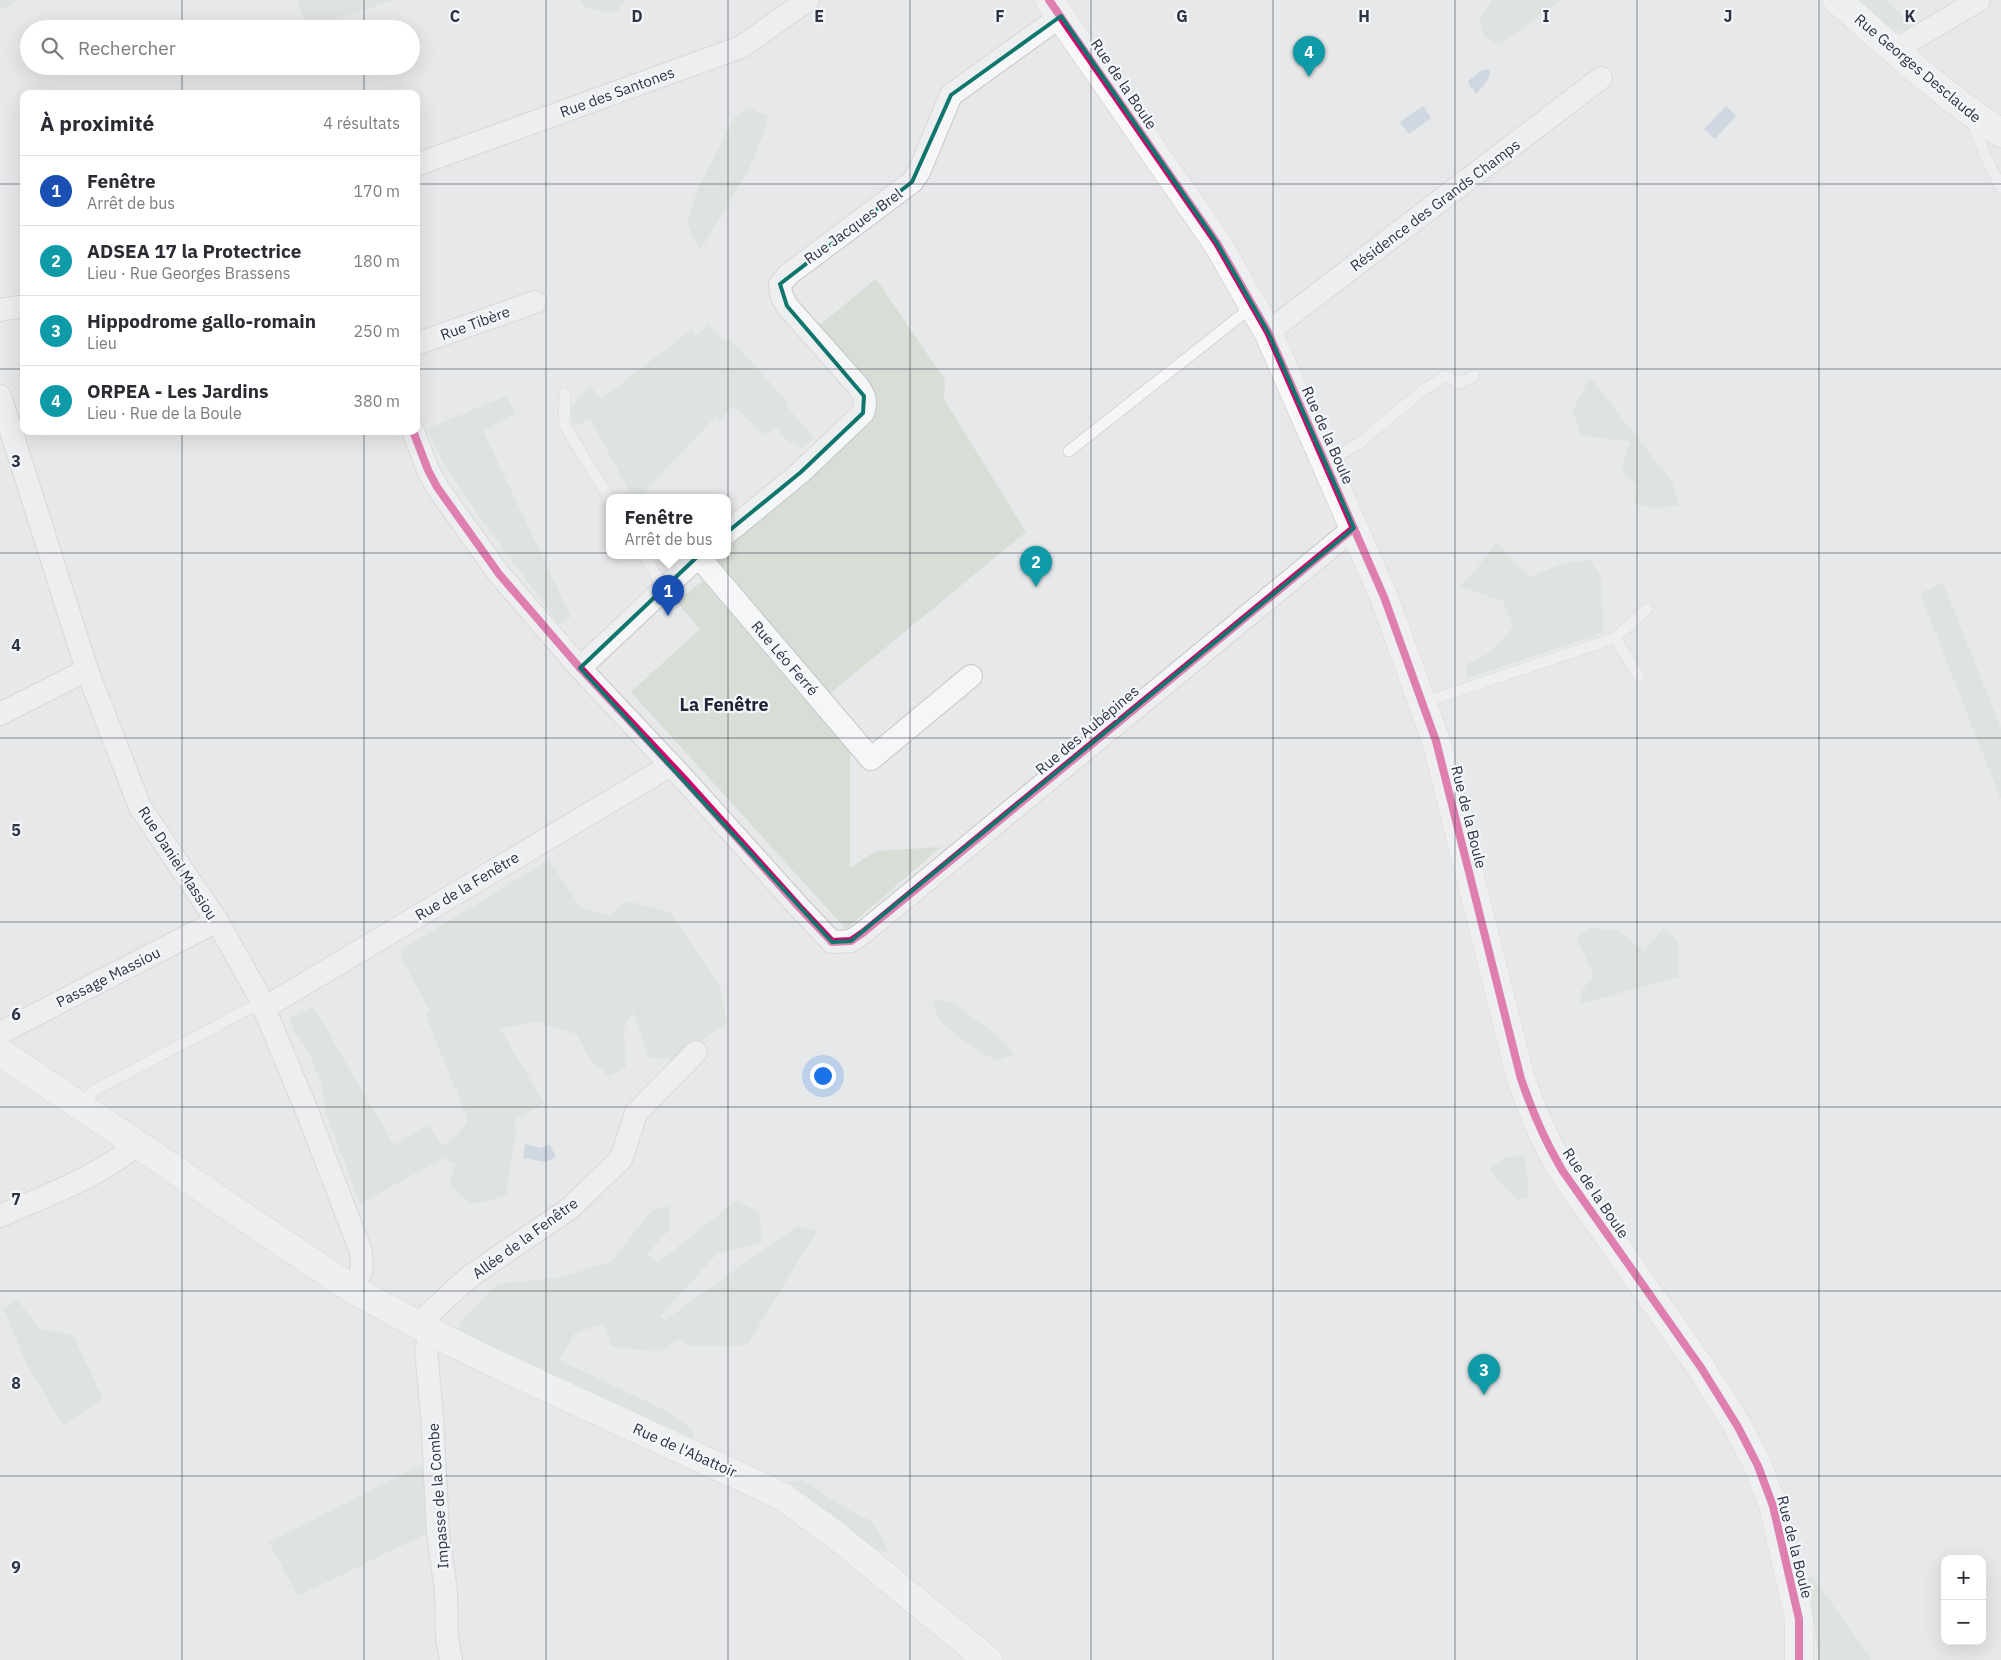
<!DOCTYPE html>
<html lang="fr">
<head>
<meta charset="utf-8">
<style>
  :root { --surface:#fff; --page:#f7f7f7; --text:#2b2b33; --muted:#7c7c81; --line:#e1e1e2; --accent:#0f766e }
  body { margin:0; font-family:"IBM Plex Sans",sans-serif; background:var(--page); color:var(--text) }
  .controls { position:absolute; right:15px; bottom:15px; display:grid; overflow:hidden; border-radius:10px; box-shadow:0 5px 20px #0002 }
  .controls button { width:45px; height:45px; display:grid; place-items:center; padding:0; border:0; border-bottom:1px solid var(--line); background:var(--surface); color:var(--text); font:25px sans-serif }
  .you { position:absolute; left:822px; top:1075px; width:18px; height:18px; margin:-12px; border:4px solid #fff; border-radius:50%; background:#1a73e8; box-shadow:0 0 0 8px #1a73e833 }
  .badge { display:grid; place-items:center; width:32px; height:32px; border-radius:50%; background:var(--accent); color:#fff; font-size:16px; font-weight:700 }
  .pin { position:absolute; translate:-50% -41px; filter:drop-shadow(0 1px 2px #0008) }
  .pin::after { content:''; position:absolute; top:26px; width:18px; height:15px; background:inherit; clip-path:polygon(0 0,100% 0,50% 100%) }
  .popup { position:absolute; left:606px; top:494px; width:125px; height:65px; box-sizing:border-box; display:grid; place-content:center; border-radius:10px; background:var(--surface); filter:drop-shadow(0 1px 4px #0005); font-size:16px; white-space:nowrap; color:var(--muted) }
  .popup b { font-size:19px; color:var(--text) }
  .popup::after { content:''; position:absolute; left:50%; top:100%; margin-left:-10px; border:10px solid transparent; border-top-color:var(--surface) }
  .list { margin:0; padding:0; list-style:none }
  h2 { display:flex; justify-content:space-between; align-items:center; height:65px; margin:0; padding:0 20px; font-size:21px }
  h2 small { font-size:16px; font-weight:400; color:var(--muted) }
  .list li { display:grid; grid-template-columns:32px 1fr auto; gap:15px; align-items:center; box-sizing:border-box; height:70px; padding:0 20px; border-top:1px solid var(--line) }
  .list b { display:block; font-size:19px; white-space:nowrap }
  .list p { margin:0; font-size:16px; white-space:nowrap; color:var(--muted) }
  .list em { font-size:16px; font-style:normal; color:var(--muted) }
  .icon { flex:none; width:28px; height:28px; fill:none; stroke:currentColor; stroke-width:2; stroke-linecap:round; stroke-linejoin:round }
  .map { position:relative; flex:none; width:2001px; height:1660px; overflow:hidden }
  .search { position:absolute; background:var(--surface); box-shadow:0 5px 20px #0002; left:20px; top:20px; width:400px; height:55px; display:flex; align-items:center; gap:12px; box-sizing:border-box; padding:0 18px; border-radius:28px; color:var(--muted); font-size:19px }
  .panel { position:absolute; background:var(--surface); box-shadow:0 5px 20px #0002; left:20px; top:90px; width:400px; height:345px; border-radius:10px }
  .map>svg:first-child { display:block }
</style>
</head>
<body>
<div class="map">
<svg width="2001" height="1660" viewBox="0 0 2001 1660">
  <rect width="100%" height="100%" fill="#e6e8ea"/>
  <!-- green -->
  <g fill="#d6ded6">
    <path d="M0,0H19L5,9L0,7Z"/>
    <path d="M297,0H392L311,29H307Z"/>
    <path d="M580,0H626L616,13L584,8Z"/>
    <path d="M1492,0H1560L1561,1L1499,44L1486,38L1479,21Z"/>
    <path d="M1857,0H1886L1901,15L1908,12L1911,28C1885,35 1874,16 1857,0Z"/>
    <path d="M749,108L770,117L751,165L700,251L687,224L697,191L734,118Z"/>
    <path d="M876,279L945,380L944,399L1026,532L822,700L700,555H727V530L866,404L811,332Z"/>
    <path d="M709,325L724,341L730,339L788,402L786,405L814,438L802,448L795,441L790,443L775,427L765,435L733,406L719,421L716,416L639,497H623L630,492L590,419L574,427L570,415L574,403L590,386L601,399L691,330L695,336Z"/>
    <path d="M1590,377L1672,482L1679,505L1653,508L1635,504L1637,484L1621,471L1630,442L1581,435L1573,410Z"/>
    <path d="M506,396L516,413L483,431L571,617L559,624L476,512L444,464L427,429Z"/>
    <path d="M1496,542L1517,565L1531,577L1561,564L1590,560L1601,577L1603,632L1467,679V664L1491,652L1513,627L1503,601L1459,586L1475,571Z"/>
    <path d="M703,581L850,752V868L876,851L941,847L846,929L631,692L700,629L676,601Z"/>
    <path d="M1943,583L2001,728V800L1920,593Z"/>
    <path d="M549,860L581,908L608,915L628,901L670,912L719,984L727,1023L675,1060L648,1057L633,1012L624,1028L626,1068L608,1076L591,1060L576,1034L538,1022L500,1028L544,1103L514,1120L516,1129L506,1195L480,1203H469L450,1184L456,1164L444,1158L360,1204L326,1113L322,1086L308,1051L295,1033L289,1019L313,1006L394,1145L428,1125L442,1146C454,1140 461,1131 468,1120L425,1014L430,1011L403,961L401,950Z"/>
    <path d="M1589,928L1618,930L1644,951L1664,928L1678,942L1679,977L1579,1004L1582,990L1594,976L1576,937Z"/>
    <path d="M932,998L953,1003L993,1032L1015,1054L996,1061L964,1041L939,1020Z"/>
    <path d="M1516,1155L1524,1156L1527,1169L1528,1197L1518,1200L1489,1170L1501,1159Z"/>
    <path d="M736,1201L759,1211L762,1242L717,1254L660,1316L665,1320L797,1226L817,1231L747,1345L688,1346L678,1339L660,1352L611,1346L603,1323L574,1334L559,1360L673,1414L695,1433L685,1450L457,1336L460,1321L497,1284L558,1278L612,1261L651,1211L669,1205V1230L647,1254L657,1263Z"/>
    <path d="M17,1299L40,1329L73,1335L103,1399L63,1425L26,1363L4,1309Z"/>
    <path d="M429,1461L430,1532L298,1596L269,1542Z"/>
    <path d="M803,1480L845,1508L873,1522L889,1553L874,1550L796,1495L788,1482Z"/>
    <path d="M1810,1573L1872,1660H1819L1810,1592L1806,1583Z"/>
  </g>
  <!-- water -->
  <g fill="#b4c4d5">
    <path d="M1490,69C1491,79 1482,87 1476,94L1475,93L1473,89L1470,87L1468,81L1482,70Z"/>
    <path d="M1423,106L1431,118L1409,134L1400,122Z"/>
    <path d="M1726,106L1736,116L1715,139L1704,129Z"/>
    <path d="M525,1144L540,1148L550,1145L556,1157L545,1162L523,1158Z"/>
  </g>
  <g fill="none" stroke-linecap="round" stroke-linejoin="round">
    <!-- lane casing -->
    <g stroke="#c4c6c8" stroke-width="12">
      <g id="lane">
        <path d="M1972,120L1985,155L2001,187"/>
        <path d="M565,393L564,424L609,498"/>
        <path d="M1069,451L1253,306"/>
        <path d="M1325,463L1358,444L1422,391L1445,376L1459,383L1474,376"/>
        <path d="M644,555L664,589"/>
        <path d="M1615,638L1639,677"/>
        <path d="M1422,703L1615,638L1647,609"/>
        <path d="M80,1106L95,1090L262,1002"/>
      </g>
    </g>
    <!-- street casing -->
    <g stroke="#c4c6c8" stroke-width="24">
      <g id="street">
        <path d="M1895,50L1979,0"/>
        <path d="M416,165L741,47L808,0"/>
        <path d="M0,310L24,306"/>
        <path d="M1268,332L1601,78"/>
        <path d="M416,344L535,302"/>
        <path d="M0,396L87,670L140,807L217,921L258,994L305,1106L360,1249C364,1265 362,1276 352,1289"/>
        <path d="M413,431L428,470L437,487L499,574L580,668L685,780L799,907L832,942L851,941L864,932L1354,528"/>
        <path d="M727,533L801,472L863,413C867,402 865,396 858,386L787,306L781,294L780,284L789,274L912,182L919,172L951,95L1061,16"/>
        <path d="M698,556L871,759L971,676"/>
        <path d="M580,668L700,555"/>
        <path d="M0,714L87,670"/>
        <path d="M264,1008L671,765"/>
        <path d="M0,1033L217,921"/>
        <path d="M0,1216C40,1198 106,1174 136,1144"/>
        <path d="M417,1325L469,1277L569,1209L621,1159L636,1113L696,1052"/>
        <path d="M431,1332L426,1350L432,1415L438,1533L446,1591L447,1638L451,1660"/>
      </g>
    </g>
    <!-- secondary casing -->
    <g stroke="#c4c6c8" stroke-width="29">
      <g id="secondary">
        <path d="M1049,0L1217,243L1268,332L1384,597L1436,741L1521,1079C1532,1111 1545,1141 1562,1170L1702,1369L1738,1427L1758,1466L1773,1506L1799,1619V1660"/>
        <path d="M1837,0C1890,46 1942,95 2001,133"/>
        <path d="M0,1052L352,1289L431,1332L494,1363L782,1496L838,1537L988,1660"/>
      </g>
    </g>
    <!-- lane -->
    <use href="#lane" stroke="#f5f6f7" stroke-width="11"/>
    <!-- street -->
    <use href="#street" stroke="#f5f6f7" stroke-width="22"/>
    <!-- secondary -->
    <use href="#secondary" stroke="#f8f8f8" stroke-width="28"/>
    <!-- cycleway casing -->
    <g stroke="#f4f6f9" stroke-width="11">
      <g id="cycleway">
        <path d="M1049,0L1217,243L1268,332L1384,597L1436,741L1521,1079C1532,1111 1545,1141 1562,1170L1702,1369L1738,1427L1758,1466L1773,1506L1799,1619V1660"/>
        <path d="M413,431L428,470L437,487L499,574L580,668L685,780L799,907L832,942L851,941L864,932L1354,528"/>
      </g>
    </g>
    <!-- cycleway -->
    <use href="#cycleway" stroke="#d6006c" stroke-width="8"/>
  </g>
  <!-- marked area -->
  <path d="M0 0H2001V1660H0ZM1061,16L1217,243L1268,332L1354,528L851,941L832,942L580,668L698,556L801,472L863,413L864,396L787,306L780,284L912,182L951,95Z" fill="#e6e8ea" fill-opacity=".55" fill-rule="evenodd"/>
  <path fill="none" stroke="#0f766e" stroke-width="4" stroke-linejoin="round" d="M1061,16L1217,243L1268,332L1354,528L851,941L832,942L580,668L698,556L801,472L863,413L864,396L787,306L780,284L912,182L951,95Z"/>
  <!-- grid -->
  <path fill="none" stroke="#2b3445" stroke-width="1" stroke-opacity="0.55" d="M182,0V29M364,0V29M546,0V1660M728,0V1660M910,0V1660M1091,0V1660M1273,0V1660M1455,0V1660M1637,0V1660M1819,0V1660M182,66V94M364,66V94M0,184H24M416,184H2001M0,369H24M416,369H2001M182,431V1660M364,431V1660M0,553H2001M0,738H2001M0,922H2001M0,1107H2001M0,1291H2001M0,1476H2001"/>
  <g text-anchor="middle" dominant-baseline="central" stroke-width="4.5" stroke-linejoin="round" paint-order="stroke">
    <!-- street labels -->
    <g font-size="15" fill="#2b3445" stroke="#f4f6f9">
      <text transform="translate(1918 68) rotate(40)">Rue Georges Desclaude</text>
      <text transform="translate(1124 84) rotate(56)">Rue de la Boule</text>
      <text transform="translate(617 92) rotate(-20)">Rue des Santones</text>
      <text transform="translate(1435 205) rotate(-37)">Résidence des Grands Champs</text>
      <text transform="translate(853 226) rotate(-36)">Rue Jacques Brel</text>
      <text transform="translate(475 323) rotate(-20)">Rue Tibère</text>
      <text transform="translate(1328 435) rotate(66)">Rue de la Boule</text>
      <text transform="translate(785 658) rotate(49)">Rue Léo Ferré</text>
      <text transform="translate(1087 730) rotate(-40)">Rue des Aubépines</text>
      <text transform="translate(1469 817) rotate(76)">Rue de la Boule</text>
      <text transform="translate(178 863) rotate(57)">Rue Daniel Massiou</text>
      <text transform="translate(467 886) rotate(-31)">Rue de la Fenêtre</text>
      <text transform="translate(108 977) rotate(-27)">Passage Massiou</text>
      <text transform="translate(1596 1193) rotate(56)">Rue de la Boule</text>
      <text transform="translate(525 1238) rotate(-36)">Allée de la Fenêtre</text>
      <text transform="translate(685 1450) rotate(24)">Rue de l'Abattoir</text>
      <text transform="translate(438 1496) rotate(-94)">Impasse de la Combe</text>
      <text transform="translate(1795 1547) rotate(76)">Rue de la Boule</text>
    </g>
    <!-- quarter labels -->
    <g font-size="18" font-weight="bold" fill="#1d2536" stroke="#f4f6f9">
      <text x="724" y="704">La Fenêtre</text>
    </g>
  </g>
  <g font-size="16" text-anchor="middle" font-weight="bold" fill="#2b3445" stroke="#f4f6f9" stroke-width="4.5" stroke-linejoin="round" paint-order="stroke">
    <text x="455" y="22">C</text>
    <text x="637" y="22">D</text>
    <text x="819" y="22">E</text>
    <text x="1000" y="22">F</text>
    <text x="1182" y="22">G</text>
    <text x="1364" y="22">H</text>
    <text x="1546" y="22">I</text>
    <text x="1728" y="22">J</text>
    <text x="1910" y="22">K</text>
    <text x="16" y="467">3</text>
    <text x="16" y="651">4</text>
    <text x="16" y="836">5</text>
    <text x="16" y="1020">6</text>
    <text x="16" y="1205">7</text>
    <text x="16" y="1389">8</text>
    <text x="16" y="1573">9</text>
  </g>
</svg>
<div class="controls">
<button>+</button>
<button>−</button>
</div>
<div class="you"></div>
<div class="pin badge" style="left:668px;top:616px;background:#1a4fb4">1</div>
<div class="popup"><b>Fenêtre</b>Arrêt de bus</div>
<div class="pin badge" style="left:1036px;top:587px;background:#0f9aa8">2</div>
<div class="pin badge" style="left:1484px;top:1395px;background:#0f9aa8">3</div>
<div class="pin badge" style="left:1309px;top:77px;background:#0f9aa8">4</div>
<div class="search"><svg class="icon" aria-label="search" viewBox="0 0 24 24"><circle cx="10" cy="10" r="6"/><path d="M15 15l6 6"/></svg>Rechercher</div>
<section class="panel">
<h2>À proximité<small>4 résultats</small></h2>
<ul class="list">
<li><span class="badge" style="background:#1a4fb4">1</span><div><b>Fenêtre</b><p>Arrêt de bus</p></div><em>170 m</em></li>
<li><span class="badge" style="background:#0f9aa8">2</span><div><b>ADSEA 17 la Protectrice</b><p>Lieu · Rue Georges Brassens</p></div><em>180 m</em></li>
<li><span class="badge" style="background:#0f9aa8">3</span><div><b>Hippodrome gallo-romain</b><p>Lieu</p></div><em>250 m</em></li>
<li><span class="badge" style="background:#0f9aa8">4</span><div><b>ORPEA - Les Jardins</b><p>Lieu · Rue de la Boule</p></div><em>380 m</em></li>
</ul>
</section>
</div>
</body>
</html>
